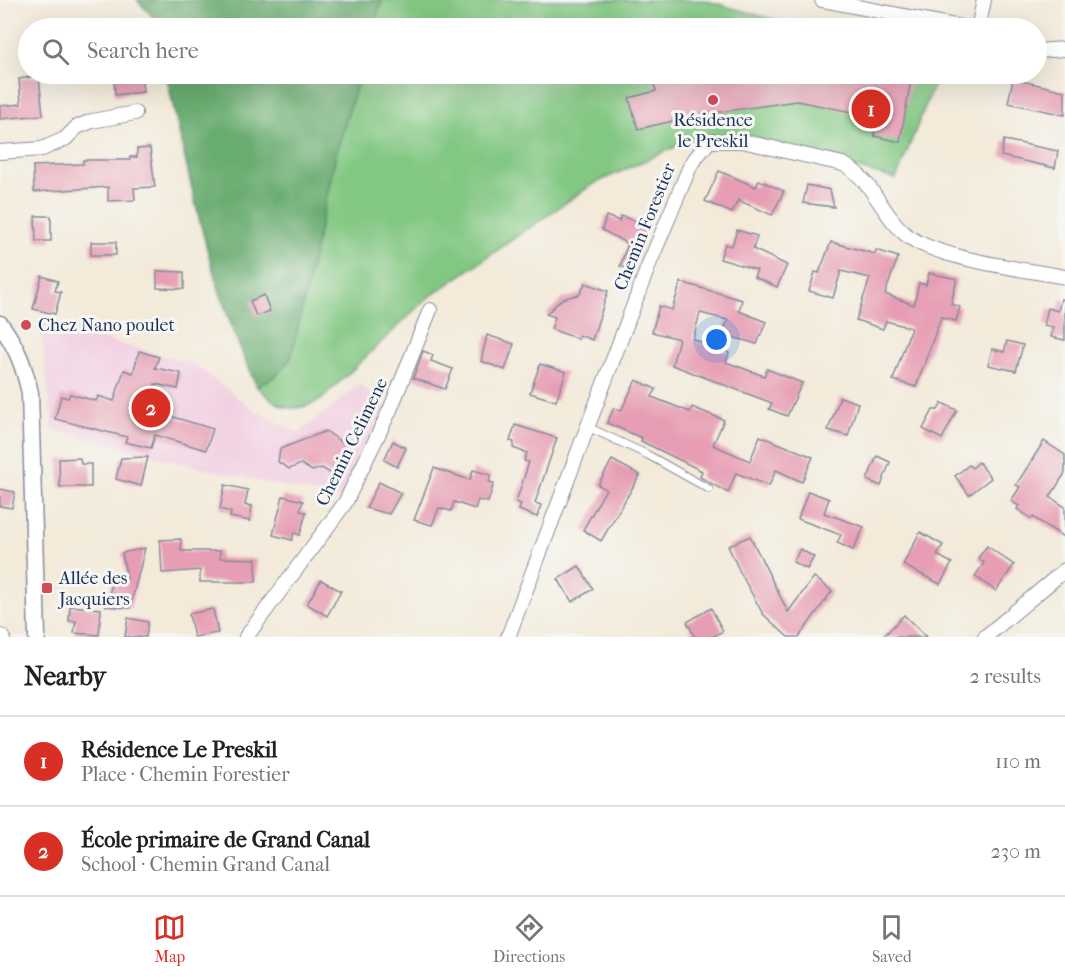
<!DOCTYPE html>
<html lang="en">
<head>
<meta charset="utf-8">
<style>
  :root { --surface:#fff; --page:#f2f2f2; --text:#222; --muted:#767676; --line:#e0e0e0; --accent:#d93025 }
  body { margin:0; font-family:"IM FELL French Canon",serif; background:var(--page); color:var(--text) }
  .you { position:absolute; left:717px; top:340px; width:21px; height:21px; margin:-15px; border:4px solid #fff; border-radius:50%; background:#1a73e8; box-shadow:0 0 0 9px #1a73e833 }
  .badge { display:grid; place-items:center; width:39px; height:39px; border-radius:50%; background:var(--accent); color:#fff; font-size:20px; font-weight:700 }
  .pin { position:absolute; translate:-50% -50%; border:3px solid #fff; box-shadow:0 2px 6px #0006 }
  .list { margin:0; padding:0; list-style:none }
  h2 { display:flex; justify-content:space-between; align-items:center; height:78px; margin:0; padding:0 24px; font-size:26px }
  h2 small { font-size:20px; font-weight:400; color:var(--muted) }
  .list li { display:grid; grid-template-columns:39px 1fr auto; gap:18px; align-items:center; box-sizing:border-box; height:90px; padding:0 24px; border-top:2px solid var(--line) }
  .list b { display:block; font-size:22px; white-space:nowrap }
  .list p { margin:0; font-size:20px; white-space:nowrap; color:var(--muted) }
  .list em { font-size:20px; font-style:normal; color:var(--muted) }
  .icon { flex:none; width:33px; height:33px; fill:none; stroke:currentColor; stroke-width:2; stroke-linecap:round; stroke-linejoin:round }
  .map { position:relative; flex:none; width:1065px; height:637px; overflow:hidden }
  .search { position:absolute; background:var(--surface); box-shadow:0 6px 24px #0002; left:18px; right:18px; top:18px; height:66px; display:flex; align-items:center; gap:15px; box-sizing:border-box; padding:0 21px; border-radius:33px; color:var(--muted); font-size:22px }
  .sheet { height:258px; background:var(--surface) }
  nav { display:flex; justify-content:space-around; align-items:center; box-sizing:border-box; height:84px; border-top:2px solid var(--line); background:var(--surface); font-size:16px; color:var(--muted) }
  nav a { display:grid; justify-items:center; gap:3px }
  nav .on { color:var(--accent) }
  .map>svg:first-child { display:block }
</style>
</head>
<body>
<div class="map">
<svg width="1065" height="637" viewBox="0 0 1065 637">
  <rect width="100%" height="100%" fill="#f6f6f2"/>
  <filter id="ink" filterUnits="userSpaceOnUse"><feTurbulence type="fractalNoise" baseFrequency=".0167" numOctaves="2"/><feDisplacementMap in="SourceGraphic" scale="12" xChannelSelector="R" yChannelSelector="G"/><feConvolveMatrix kernelMatrix="1 2 1 2 8 2 1 2 1" color-interpolation-filters="sRGB"/></filter>
  <filter id="wash" filterUnits="userSpaceOnUse"><feTurbulence type="fractalNoise" baseFrequency=".008" numOctaves="4" result="noise"/><feDisplacementMap in="SourceGraphic" scale="24" xChannelSelector="R" yChannelSelector="G"/><feGaussianBlur stdDeviation="1.35" result="paint"/><feColorMatrix in="noise" values="0 0 0 0 0 0 0 0 0 0 0 0 0 0 0 0 0 1.4 0 .05"/><feComposite in="paint" operator="in"/></filter>
  <g filter="url(#wash)">
    <rect width="100%" height="100%" fill="#f3ead9"/>
    <!-- built -->
    <path fill="#f2cfe2" d="M40,322L194,364L254,410L299,433L360,384L386,406L341,499L209,470L53,429Z"/>
    <!-- green -->
    <g fill="#82c782" stroke="#4e7b70" stroke-width="1.5">
      <path d="M382,0H704L803,28H373Z"/>
      <path d="M360,74H938L896,179L741,136L695,138L593,184L425,300L322,399C292,415 281,409 257,387L266,381Z"/>
    </g>
    <!-- forest -->
    <g fill="#69ac70" stroke="#426e67" stroke-width="1.5">
      <path d="M137,0H382L373,28H157L155,19Z"/>
      <path d="M166,74H360L337,150L291,358L277,375L257,387C210,289 190,179 166,74Z"/>
    </g>
    <g id="blocks">
      <!-- building -->
      <g fill="#e79eb4">
        <path d="M114,74H141L143,92L115,95Z"/>
        <path d="M651,74H674L679,82L706,74H912L900,142L874,136L877,117L797,101L699,115L638,129L629,98L656,91Z"/>
        <path d="M30,77H39L43,115L0,119V106L21,104L19,79Z"/>
        <path d="M1013,79L1065,91V115L1008,103Z"/>
        <path d="M1004,140L1058,151L1055,168L1001,156Z"/>
        <path d="M150,148L155,187L134,188L135,200L108,201V187L34,192L33,166L83,164V160H130V157H137V149Z"/>
        <path d="M719,171L756,187L759,180L784,191L772,215L738,200L732,213L705,201Z"/>
        <path d="M807,185L830,190L834,207L803,203Z"/>
        <path d="M35,216H51V241H36Z"/>
        <path d="M606,216L619,221L621,216L649,226L634,271L620,266L628,244L602,230Z"/>
        <path d="M737,230L757,236L753,249L787,265L777,287L754,277L757,270L720,259L725,244L732,246Z"/>
        <rect x="91" y="242" width="25" height="13"/>
        <path d="M831,242L875,254L876,250L898,257L885,294L914,305L919,283L926,285L929,273L957,279L951,304L960,307L956,321L941,317L916,387L893,380L911,328L886,321L883,329L856,320L870,278L841,271L833,298L809,291L815,272L819,273Z"/>
        <path d="M157,271L184,272V289L157,288Z"/>
        <path d="M42,276L58,281L55,291L61,292L55,314L33,309Z"/>
        <path d="M681,282L742,300L739,311L766,322L757,344L722,334L728,320L700,313L693,339L729,353L726,362L764,376L767,369L802,383L787,416L769,409L772,403L672,365L679,339L652,332L659,306L672,310Z"/>
        <path d="M585,283L608,291L592,340L579,335L578,339L551,329L555,317L546,314L562,299L580,294Z"/>
        <path d="M264,295L270,311L256,316L250,301Z"/>
        <path d="M1061,299L1065,300V340L1051,337L1053,327L1044,325L1048,308L1058,311Z"/>
        <path d="M487,335L514,344L505,370L481,361Z"/>
        <path d="M1007,341L1023,345L1016,371L988,365L992,349L1004,352Z"/>
        <path d="M139,351L159,357L155,368L181,373L178,389L155,384L147,409L213,429L206,450L155,435L151,448L125,442L127,437L55,419L61,396L68,398L70,394L96,401L98,396L114,401L124,370L133,373Z"/>
        <path d="M423,351L433,355L431,361L453,369L445,389L413,378Z"/>
        <path d="M540,364L566,372L556,401L530,393Z"/>
        <path d="M636,380L656,389L652,397L690,412L692,407L724,420L713,445L750,461L760,436L813,457L802,482L776,470L769,486L736,473L728,493L700,477L702,471L641,441L642,438L607,423L614,408L621,411Z"/>
        <path d="M840,397L858,403L848,436L828,430Z"/>
        <path d="M942,403L957,410L942,439L923,429L933,410H938Z"/>
        <path d="M515,425L557,438L535,503L541,505L537,517L519,510L521,504L516,502L529,462L524,461L527,453L513,448L514,442L510,441Z"/>
        <path d="M326,431L347,446L342,471L333,475L322,468L312,471L301,464L289,469L278,462L280,449Z"/>
        <path d="M393,441L406,448L397,467L384,460Z"/>
        <path d="M1044,441L1065,455V473L1050,497L1065,507V538L1033,517L1032,519L1017,509L1019,506L1011,501L1020,487L1016,485Z"/>
        <path d="M877,456L890,462L881,486L867,480Z"/>
        <path d="M148,457L141,486L116,479L121,458Z"/>
        <path d="M80,458L81,464H91V487H60L59,459Z"/>
        <path d="M612,460L640,475L601,541L583,530L606,489L598,485Z"/>
        <path d="M979,462L991,478L969,495L955,476L969,465L972,468Z"/>
        <path d="M434,468L470,480L473,470L491,475L489,482L494,483L488,502L478,500L475,509L454,502L451,511L439,508L432,525L414,520Z"/>
        <path d="M379,482L401,493L389,514L366,508Z"/>
        <path d="M225,485L248,490L245,505L252,506L250,521L230,517L231,512L220,509Z"/>
        <path d="M0,489L15,492L12,508L0,506Z"/>
        <path d="M808,491L829,499L824,513L864,527L853,550L837,543L841,535L798,519Z"/>
        <path d="M283,496L303,501L300,511L306,512L300,535L294,533L292,540L273,535Z"/>
        <path d="M920,532L943,545L937,555L952,563L940,584L903,565Z"/>
        <path d="M750,536L788,612L814,577L832,591L799,637H788L763,614L740,572L728,546Z"/>
        <path d="M181,539V551H220V558L256,559V582H200V570L162,573L160,540Z"/>
        <path d="M987,546L1014,565L996,591L975,576L984,563L978,558Z"/>
        <path d="M145,548L130,608L106,606L114,575L127,579L122,553Z"/>
        <path d="M800,549L814,557L807,569L793,562Z"/>
        <path d="M579,566L593,589L572,602L558,579Z"/>
        <path d="M321,580L341,591L327,616L307,604Z"/>
        <path d="M70,606L101,609L99,635L74,633L76,621H69Z"/>
        <path d="M711,608L723,631L712,637H695L687,622Z"/>
        <path d="M213,609L218,633L194,637L189,614Z"/>
        <path d="M904,615L926,637H883Z"/>
        <path d="M128,618L148,622L146,637H125Z"/>
      </g>
    </g>
  </g>
  <g filter="url(#ink)">
    <use href="#blocks" fill-opacity="0" stroke="#878c9c" stroke-width="1.5"/>
    <g fill="none" stroke-linecap="round" stroke-linejoin="round">
      <!-- service casing -->
      <g stroke="#878c9c" stroke-width="9">
        <path id="service" d="M586,426L648,455L709,489"/>
      </g>
      <!-- minor casing -->
      <g stroke="#878c9c" stroke-width="16">
        <g id="minor">
          <path d="M822,0L966,28"/>
          <path d="M982,28L980,19L984,0"/>
          <path d="M1036,51L1065,49"/>
          <path d="M0,152L42,149L65,139L77,127L92,121L135,113"/>
          <path d="M0,636L3,637"/>
          <path d="M246,637L345,503L390,410L430,310"/>
          <path d="M508,637L650,262L691,164L709,141H742L843,164C872,179 880,211 903,232C931,259 1025,269 1065,277"/>
          <path d="M985,637L1065,570"/>
        </g>
      </g>
      <!-- tertiary casing -->
      <g stroke="#878c9c" stroke-width="19">
        <path id="tertiary" d="M0,324C17,347 24,366 30,393L37,637"/>
      </g>
      <!-- service -->
      <use href="#service" stroke="#fff" stroke-width="7"/>
      <!-- minor -->
      <use href="#minor" stroke="#fff" stroke-width="14"/>
      <!-- tertiary -->
      <use href="#tertiary" stroke="#fff" stroke-width="16"/>
    </g>
  </g>
  <!-- markers -->
  <g fill="#d1495b" stroke="#f6f6f2" stroke-width="2">
    <circle cx="713" cy="100" r="6"/>
    <circle cx="26" cy="325" r="6"/>
    <rect x="41" y="582" width="12" height="12" rx="3"/>
  </g>
  <g text-anchor="middle" dominant-baseline="central" stroke-width="6" stroke-linejoin="round" paint-order="stroke">
    <!-- poi labels -->
    <g font-size="18" fill="#1b2f5e" stroke="#f6f6f2" text-anchor="start">
      <text x="713" y="120" text-anchor="middle">Résidence<tspan x="713" dy="21">le Preskil</tspan></text>
      <text x="38" y="325">Chez Nano poulet</text>
      <text x="59" y="578">Allée des<tspan x="59" dy="21">Jacquiers</tspan></text>
    </g>
    <!-- street labels -->
    <g font-size="18" fill="#1b2f5e" stroke="#f6f6f2">
      <text transform="translate(645 227) rotate(-68)">Chemin Forestier</text>
      <text transform="translate(352 442) rotate(-64)">Chemin Celimene</text>
    </g>
  </g>
</svg>
<div class="you"></div>
<div class="pin badge" style="left:871px;top:109px">1</div>
<div class="pin badge" style="left:151px;top:408px">2</div>
<div class="search"><svg class="icon" aria-label="search" viewBox="0 0 24 24"><circle cx="10" cy="10" r="6"/><path d="M15 15l6 6"/></svg>Search here</div>
</div>
<section class="sheet">
<h2>Nearby<small>2 results</small></h2>
<ul class="list">
<li><span class="badge">1</span><div><b>Résidence Le Preskil</b><p>Place · Chemin Forestier</p></div><em>110 m</em></li>
<li><span class="badge">2</span><div><b>École primaire de Grand Canal</b><p>School · Chemin Grand Canal</p></div><em>230 m</em></li>
</ul>
</section>
<nav>
<a class="on"><svg class="icon" aria-label="map" viewBox="0 0 24 24"><path d="M3 6l6-2 6 2 6-2v14l-6 2-6-2-6 2zM9 4v14M15 6v14"/></svg>Map</a>
<a><svg class="icon" aria-label="directions" viewBox="0 0 24 24"><path d="M12 3l9 9-9 9-9-9zM9 14v-3h6M13 9l2 2-2 2"/></svg>Directions</a>
<a><svg class="icon" aria-label="saved" viewBox="0 0 24 24"><path d="M7 4h10v16l-5-4-5 4z"/></svg>Saved</a>
</nav>
</body>
</html>
